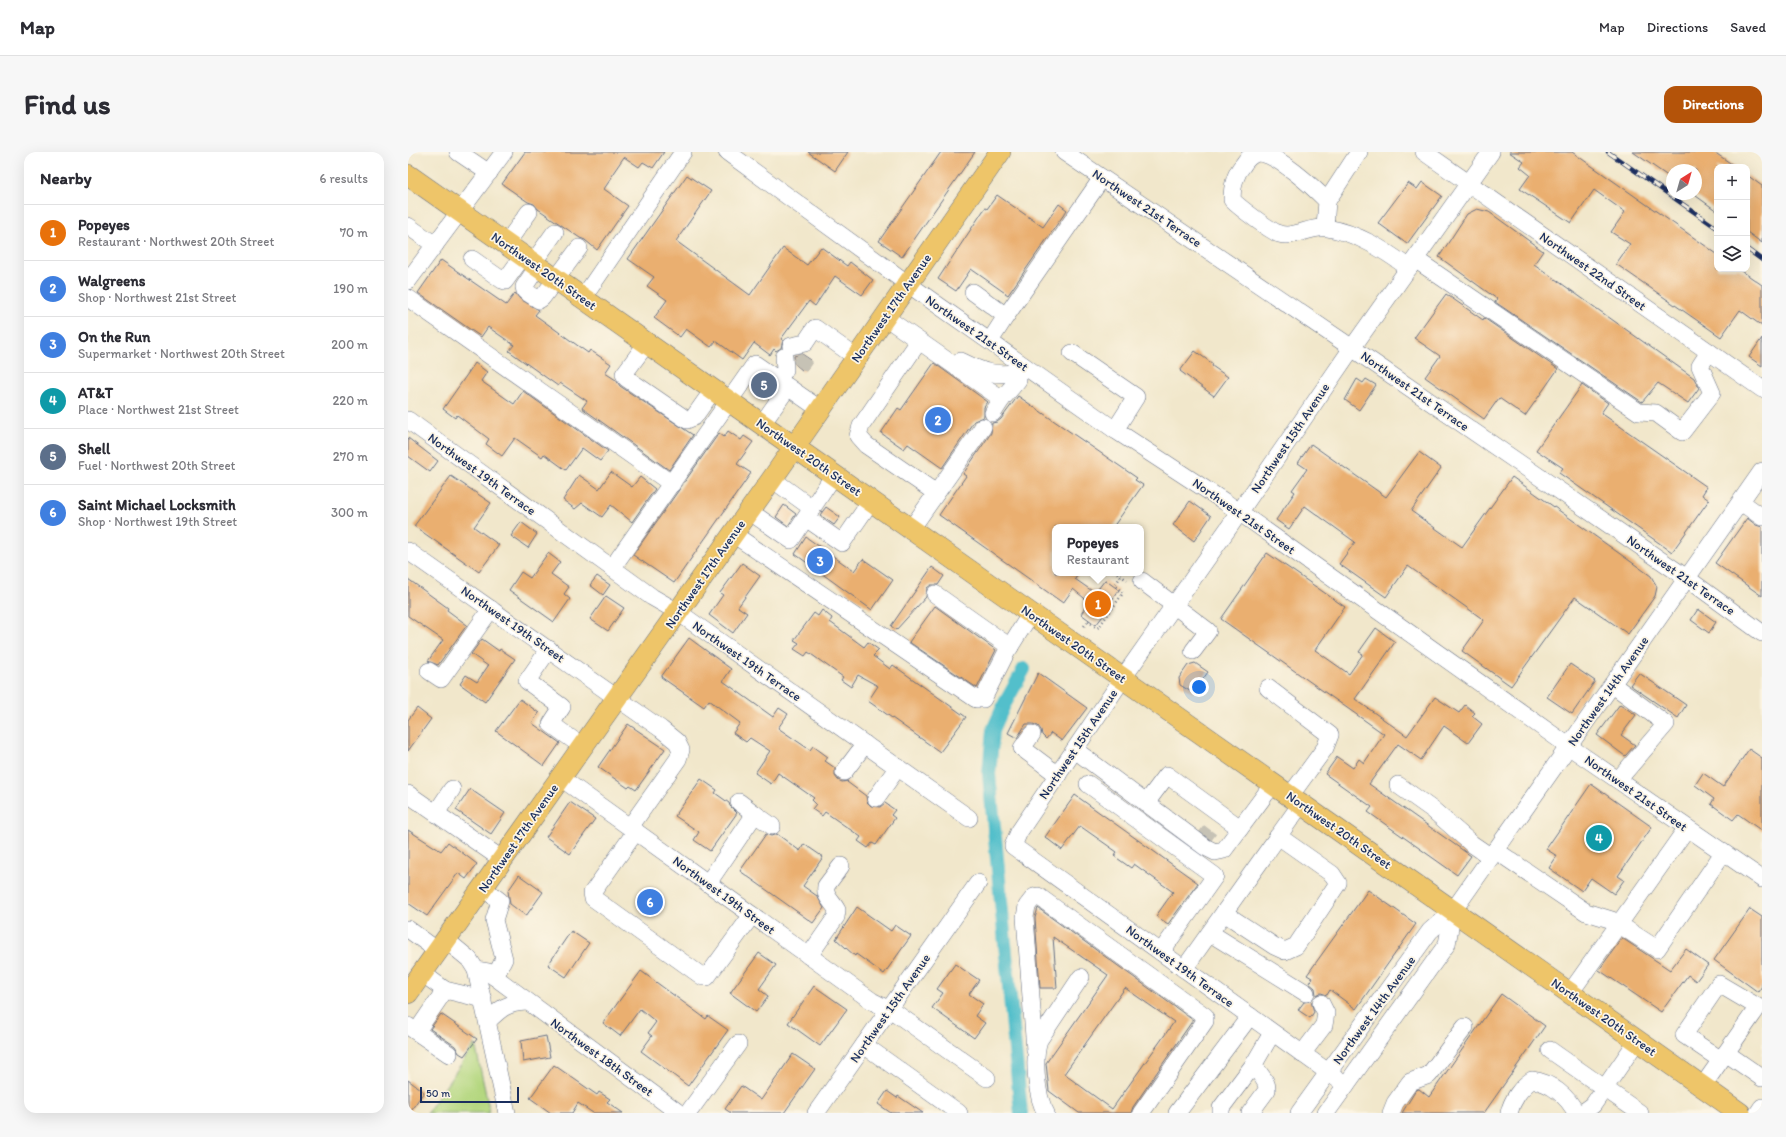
<!DOCTYPE html>
<html lang="en">
<head>
<meta charset="utf-8">
<style>
  :root { --surface:#fff; --page:#f7f7f7; --text:#2b2b33; --muted:#7c7c81; --line:#e1e1e2; --accent:#b45309 }
  body { margin:0; font-family:Itim,sans-serif; background:var(--page); color:var(--text) }
  .controls { position:absolute; right:12px; top:12px; display:grid; overflow:hidden; border-radius:8px; box-shadow:0 4px 16px #0002 }
  .controls button { width:36px; height:36px; display:grid; place-items:center; padding:0; border:0; border-bottom:1px solid var(--line); background:var(--surface); color:var(--text); font:20px sans-serif }
  .compass { position:absolute; left:1258px; top:12px; width:36px; height:36px; border-radius:50%; background:var(--surface); box-shadow:0 4px 16px #0002; rotate:37deg }
  .scale { position:absolute; left:12px; bottom:10px; width:99px; box-sizing:border-box; padding-left:4px; border:2px solid #1b2f5e; border-top:0; font-size:11px; line-height:14px; white-space:nowrap; color:#1b2f5e; -webkit-text-stroke:3px #fcf5e5; paint-order:stroke }
  .you { position:absolute; left:791px; top:535px; width:14px; height:14px; margin:-10px; border:3px solid #fff; border-radius:50%; background:#1a73e8; box-shadow:0 0 0 6px #1a73e833 }
  .badge { display:grid; place-items:center; width:26px; height:26px; border-radius:50%; background:var(--accent); color:#fff; font-size:13px; font-weight:700 }
  .pin { position:absolute; translate:-50% -50%; border:2px solid #fff; box-shadow:0 1px 4px #0006 }
  .popup { position:absolute; left:644px; top:372px; width:92px; height:52px; box-sizing:border-box; display:grid; place-content:center; border-radius:8px; background:var(--surface); filter:drop-shadow(0 1px 3px #0005); font-size:13px; white-space:nowrap; color:var(--muted) }
  .popup b { font-size:15px; color:var(--text) }
  .popup::after { content:''; position:absolute; left:50%; top:100%; margin-left:-8px; border:8px solid transparent; border-top-color:var(--surface) }
  .list { margin:0; padding:0; list-style:none }
  h2 { display:flex; justify-content:space-between; align-items:center; height:52px; margin:0; padding:0 16px; font-size:17px }
  h2 small { font-size:13px; font-weight:400; color:var(--muted) }
  .list li { display:grid; grid-template-columns:26px 1fr auto; gap:12px; align-items:center; box-sizing:border-box; height:56px; padding:0 16px; border-top:1px solid var(--line) }
  .list b { display:block; font-size:15px; white-space:nowrap }
  .list p { margin:0; font-size:13px; white-space:nowrap; color:var(--muted) }
  .list em { font-size:13px; font-style:normal; color:var(--muted) }
  .icon { flex:none; width:22px; height:22px; fill:none; stroke:currentColor; stroke-width:2; stroke-linecap:round; stroke-linejoin:round }
  .map { position:relative; flex:none; width:1354px; height:961px; overflow:hidden; border-radius:12px }
  header { display:flex; align-items:center; gap:24px; box-sizing:border-box; height:56px; padding:0 20px; background:var(--surface); border-bottom:1px solid var(--line) }
  header strong { font-size:19px }
  nav { display:flex; gap:22px; margin-inline-start:auto; font-size:14px }
  .intro { display:flex; align-items:center; justify-content:space-between; box-sizing:border-box; height:96px; padding:0 24px }
  h1 { margin:0; font-size:28px }
  .button { padding:10px 18px; border-radius:12px; background:var(--accent); color:#fff; font-size:14px; font-weight:700 }
  main { display:flex; gap:24px; padding:0 24px }
  aside { flex:1; background:var(--surface); border-radius:12px; box-shadow:0 4px 16px #0002 }
  .map>svg:first-child { display:block }
</style>
</head>
<body>
<header>
<strong>Map</strong>
<nav><a>Map</a><a>Directions</a><a>Saved</a></nav>
</header>
<div class="intro"><h1>Find us</h1><a class="button">Directions</a></div>
<main>
<aside>
<h2>Nearby<small>6 results</small></h2>
<ul class="list">
<li><span class="badge" style="background:#e8710a">1</span><div><b>Popeyes</b><p>Restaurant · Northwest 20th Street</p></div><em>70 m</em></li>
<li><span class="badge" style="background:#3f7fe0">2</span><div><b>Walgreens</b><p>Shop · Northwest 21st Street</p></div><em>190 m</em></li>
<li><span class="badge" style="background:#3f7fe0">3</span><div><b>On the Run</b><p>Supermarket · Northwest 20th Street</p></div><em>200 m</em></li>
<li><span class="badge" style="background:#0f9aa8">4</span><div><b>AT&amp;T</b><p>Place · Northwest 21st Street</p></div><em>220 m</em></li>
<li><span class="badge" style="background:#5c6f8a">5</span><div><b>Shell</b><p>Fuel · Northwest 20th Street</p></div><em>270 m</em></li>
<li><span class="badge" style="background:#3f7fe0">6</span><div><b>Saint Michael Locksmith</b><p>Shop · Northwest 19th Street</p></div><em>300 m</em></li>
</ul>
</aside>
<div class="map">
<svg width="1354" height="961" viewBox="0 0 1354 961">
  <rect width="100%" height="100%" fill="#fcf5e5"/>
  <filter id="ink" filterUnits="userSpaceOnUse"><feTurbulence type="fractalNoise" baseFrequency=".025" numOctaves="2"/><feDisplacementMap in="SourceGraphic" scale="8" xChannelSelector="R" yChannelSelector="G"/><feConvolveMatrix kernelMatrix="1 2 1 2 8 2 1 2 1" color-interpolation-filters="sRGB"/></filter>
  <filter id="wash" filterUnits="userSpaceOnUse"><feTurbulence type="fractalNoise" baseFrequency=".012" numOctaves="4" result="noise"/><feDisplacementMap in="SourceGraphic" scale="16" xChannelSelector="R" yChannelSelector="G"/><feGaussianBlur stdDeviation="0.9" result="paint"/><feColorMatrix in="noise" values="0 0 0 0 0 0 0 0 0 0 0 0 0 0 0 0 0 1.4 0 .05"/><feComposite in="paint" operator="in"/></filter>
  <g filter="url(#wash)">
    <rect width="100%" height="100%" fill="#f1e7cb"/>
    <!-- green -->
    <path fill="#b4d77f" stroke="#68836e" d="M67,892L82,961H19Z"/>
    <g fill="none" stroke-linecap="round" stroke-linejoin="round">
      <!-- canal -->
      <path stroke="#52bfcb" stroke-width="14" d="M613,961L581,622L585,578L596,553L616,517"/>
    </g>
    <g id="blocks">
      <!-- building -->
      <g fill="#eaaf70" fill-rule="evenodd">
        <path d="M117,0H256L245,16L235,10L231,15L216,5L203,24L204,25L196,37L220,54L189,98L177,88L172,86L130,57L126,52L120,50L94,32Z"/>
        <path d="M400,0H440L427,19Z"/>
        <path d="M533,0H567L494,105L471,89Z"/>
        <path d="M1101,0H1164L1309,102V117H1331L1354,133V174L1332,158L1313,185L1208,112L1222,92L1203,80L1217,60L1186,38L1163,71L1112,37L1122,23L1112,15L1116,10Z"/>
        <path d="M1225,0H1306L1328,15H1309V59L1288,44V18H1264V27Z"/>
        <path d="M279,23L303,39L268,89L342,143L375,96L399,113L413,95L439,114L442,110L465,128L454,143L427,124L407,154L401,149L373,187L375,188L373,196L368,199L366,197L362,203L346,191L334,208L308,189L303,195L278,177L272,185L246,166L259,148L239,134L246,125L220,107Z"/>
        <path d="M1339,23L1354,34V91L1339,80Z"/>
        <path d="M1014,30L1034,44L999,92L970,71L1000,31L1009,37Z"/>
        <path d="M589,43L635,75L651,52L659,58L600,143L563,117L548,139L530,127L577,56L579,57Z"/>
        <path d="M1069,57L1081,60L1135,99L1126,112L1286,226L1291,236L1280,251L1250,231L1234,250L1087,150L1089,147L1031,105L1059,62Z"/>
        <path d="M33,108L98,153L107,141L112,147L131,158L127,163L180,201L182,198L203,212L197,221L208,228L212,234L285,283L261,318L174,256L179,249L152,231L150,234L101,199L106,193L80,175L73,185L10,141Z"/>
        <path d="M1038,142L1075,168L1076,166L1150,217L1117,264L1091,246L1076,267L1017,225L1032,204L1006,186Z"/>
        <path d="M1354,186V214L1341,205Z"/>
        <path d="M787,199L805,212L804,214L820,225L806,244L772,219Z"/>
        <path d="M394,202L403,208L395,219L387,212L386,204Z"/>
        <path d="M67,211L79,220L73,229L106,252L115,239L200,299L192,309L174,296L158,318L136,302L134,305L107,286L94,304L78,292L81,287L49,263L47,266L35,257Z"/>
        <path d="M526,211L580,250L576,255V265L566,269L534,316L500,292L496,297L473,281L490,256L493,258Z"/>
        <path d="M351,227L364,236L359,243L346,234Z"/>
        <path d="M949,227L955,231L958,227L968,233L951,258L937,248Z"/>
        <path d="M1174,233L1200,251L1193,261L1299,335L1294,343L1301,348L1264,400L1151,321L1155,316L1128,298Z"/>
        <path d="M610,244L729,326L727,328L735,333L705,375H647V421H671L667,427L687,441L697,428L711,438L699,455L701,456L688,473L673,462L681,450L665,437L655,451L531,363L558,324L555,322L583,281L584,271L589,270L593,267Z"/>
        <path d="M320,279L333,288L336,284L345,290L329,312L343,321L266,431L225,403L311,281L316,285Z"/>
        <path d="M0,286L30,309L22,320L0,304Z"/>
        <path d="M903,292L978,345L1011,300L1033,316L1003,359L1054,395L1104,325L1243,424L1249,435L1247,444L1220,482L1167,445L1103,534L1054,499L1076,468L1000,414L978,445L931,412L947,390L897,354L881,377L868,368L887,340L884,338L899,317L890,311Z"/>
        <path d="M203,320L224,335L232,325L247,337L224,370L203,353L194,365L174,351L167,357L155,348L171,323L191,337Z"/>
        <path d="M43,324L83,351L66,375L91,393L71,420L6,374Z"/>
        <path d="M782,349L803,364L786,389L765,373Z"/>
        <path d="M376,353L388,362L380,374L368,365Z"/>
        <path d="M418,355L432,365L426,373L412,363Z"/>
        <path d="M1339,366L1348,373L1354,375V444L1307,411Z"/>
        <path d="M113,370L129,382L120,396L103,384Z"/>
        <path d="M398,385L446,419L455,407L485,428L464,458L387,402Z"/>
        <path d="M140,401L152,410L143,422L161,435L156,442L162,447L146,470L101,438L113,420L122,426Z"/>
        <path d="M859,401L937,455L907,498L941,522L955,502L951,500L968,476L987,490L947,547L999,584L1027,545L1051,561L1057,553L1067,561L1064,564L1074,572L1060,591L1036,574L1013,608L990,592L961,632L1063,704L1049,723L960,660L964,655L917,622L929,605L945,616L951,607L956,611L976,582L813,467Z"/>
        <path d="M334,411L352,424L330,455L339,461L325,481L301,463L315,443L312,441Z"/>
        <path d="M524,415L536,424L530,433H523L519,436L518,445L488,478L483,474Z"/>
        <path d="M189,424L202,433L195,443L182,433Z"/>
        <path d="M0,427L40,456L39,458L59,473L30,513L20,509L35,488L0,464Z"/>
        <path d="M198,444L216,456L200,479L182,467Z"/>
        <path d="M527,454L588,498L569,536L501,490Z"/>
        <path d="M1290,457L1308,470L1301,481L1283,468Z"/>
        <path d="M414,458L424,466L422,470L456,495L460,490L471,498L465,504L482,517L485,513L558,565L532,600L460,549L470,534L450,523L443,535L433,528L435,525L400,500L397,504L386,497L391,491L386,488L406,461L410,464Z"/>
        <path d="M281,486L323,517L315,529L365,565L371,556L380,562L370,576L402,598L405,594L420,605L417,609L427,616V624L430,628L434,630L440,629L439,630L458,644L459,650L463,654L472,655L477,651L487,658L483,663L487,666L468,693L464,691L460,696L450,689L453,685L417,660L414,664L404,657L408,652L404,648L406,646L370,621L363,632L347,621L362,599L342,586L338,590L325,581L332,571L301,548L296,555L253,525Z"/>
        <path d="M74,487L91,499L92,497L107,507L77,550L52,532L58,523L69,530L80,514L63,502Z"/>
        <path d="M787,511L800,520L785,541L772,533L771,526L780,513Z"/>
        <path d="M1162,512L1187,529L1164,562L1139,545Z"/>
        <path d="M630,521L679,556L654,589L643,581L638,587L634,583L633,578L630,574L625,572H618L609,586L600,581Z"/>
        <path d="M1231,521L1278,553L1270,566L1222,533Z"/>
        <path d="M112,547L131,561L124,571L152,591L136,614L88,579Z"/>
        <path d="M1212,552L1228,563L1213,583L1227,593L1217,604L1189,583Z"/>
        <path d="M9,556L23,567L0,599V568Z"/>
        <path d="M220,572L257,597L228,638L222,634L220,636L190,615Z"/>
        <path d="M1341,597L1354,606V679L1330,662L1325,668L1303,652L1306,647L1287,633L1295,621L1315,635Z"/>
        <path d="M293,627L309,638L307,641L321,651L322,654L329,661L302,699L286,688L291,680L267,664Z"/>
        <path d="M1183,632L1244,675L1210,724L1216,728L1206,742L1183,726L1174,739L1141,716L1149,704L1138,697Z"/>
        <path d="M62,637L97,661L83,682L48,658Z"/>
        <path d="M667,643L790,731L760,772L748,764L765,740L726,712L723,716L706,704L709,700L672,674L654,698L637,685Z"/>
        <path d="M162,650L187,667L162,702L138,685Z"/>
        <path d="M0,678L33,699L40,690L69,712L58,727L50,721L19,764L0,751Z"/>
        <path d="M358,682L363,684L369,682L392,699L396,692L415,705L395,734L409,744L416,756L405,771L332,719Z"/>
        <path d="M111,723L135,740L118,764L102,752L100,739Z"/>
        <path d="M960,738L1008,772L948,857L922,838L919,843L913,841L908,843L907,836L901,831L904,826L899,823Z"/>
        <path d="M449,755L483,779L487,773L503,784L476,822L448,802L447,804L428,787Z"/>
        <path d="M630,756L785,868L725,955L723,961H671L641,939L638,911L700,823L645,785L649,836H632L627,766ZM717,836L766,870L704,957L656,922Z"/>
        <path d="M1342,757L1354,765V834L1350,840L1306,808Z"/>
        <path d="M163,779L181,791L158,825L140,813Z"/>
        <path d="M1214,786L1262,818L1278,797L1300,813L1288,829L1280,823L1253,860L1191,818Z"/>
        <path d="M351,801L368,813L351,837L360,844L348,860L322,841Z"/>
        <path d="M547,812L571,828L561,842L575,852L567,864L577,871L566,886L524,856L535,841L529,837Z"/>
        <path d="M233,819L298,867L300,864L320,878L280,934L233,899L244,884L240,881L248,870L232,857L212,884L195,871Z"/>
        <path d="M406,834L439,857L412,894L380,871Z"/>
        <path d="M1093,842L1137,874L1076,961H994L1008,938L1011,937L1021,945Z"/>
        <path d="M903,849L906,860L902,866L890,858L896,850Z"/>
        <path d="M33,862L69,887L56,904L51,901L47,894L22,877Z"/>
        <path d="M138,884L142,905L115,910L113,889Z"/>
        <path d="M385,902L407,917L376,961H323L317,957L333,934L353,948Z"/>
        <path d="M146,913L189,943L191,940L202,947L199,950L215,961H185L170,951L164,961H143L122,946Z"/>
        <path d="M0,928L16,940L1,961H0Z"/>
        <path d="M479,939L489,946L490,944L515,961H483L470,952Z"/>
      </g>
    </g>
  </g>
  <g filter="url(#ink)">
    <use href="#blocks" fill-opacity="0" stroke="#666f84" stroke-width="1"/>
    <g fill="none" stroke-linecap="round" stroke-linejoin="round">
      <!-- minor-tunnel -->
      <g stroke="#c6c2b5" stroke-width="17" stroke-dasharray="17 8" stroke-linecap="butt">
        <path d="M391,215L398,205"/>
        <path d="M791,680L803,689"/>
      </g>
      <!-- minor casing -->
      <g stroke="#666f84" stroke-width="18">
        <g id="minor">
          <path d="M50,0L81,21"/>
          <path d="M319,0L500,132L707,278L817,350L1169,600L1354,727"/>
          <path d="M656,0L944,196L1280,427L1354,481"/>
          <path d="M1016,0L1354,237"/>
          <path d="M919,49L951,0"/>
          <path d="M0,74L27,93"/>
          <path d="M917,75L919,49C907,37 868,0 849,1C843,3 838,8 835,13C827,22 824,36 824,48C831,55 861,78 871,82C875,83 882,83 886,82C897,80 908,74 919,76C950,81 976,98 1001,116"/>
          <path d="M98,92L121,60"/>
          <path d="M64,107L94,128L97,129L115,104"/>
          <path d="M1007,107L1231,260L1248,261L1274,280L1304,241L1292,214L1301,200"/>
          <path d="M125,111L147,80"/>
          <path d="M130,114L116,135L117,139L131,148L134,146L171,96"/>
          <path d="M0,129L96,0"/>
          <path d="M565,140L598,164L582,189"/>
          <path d="M0,146L264,332"/>
          <path d="M175,146L275,0"/>
          <path d="M598,164L694,26"/>
          <path d="M477,165L594,247L610,228L609,220L614,213"/>
          <path d="M511,189L453,274L450,284L458,293L528,341"/>
          <path d="M239,191L216,222L218,226L279,268L286,265L305,238"/>
          <path d="M383,194L397,191L407,176L449,206"/>
          <path d="M664,201L728,245L707,278"/>
          <path d="M553,209C573,219 587,225 609,220"/>
          <path d="M370,228L377,218L376,205"/>
          <path d="M585,261L594,247"/>
          <path d="M0,268L244,445L270,460L561,666"/>
          <path d="M354,272L380,235"/>
          <path d="M364,327L404,356"/>
          <path d="M1333,350L1354,365"/>
          <path d="M341,359L383,388L426,323"/>
          <path d="M398,366L434,391L463,349"/>
          <path d="M503,377L575,275"/>
          <path d="M325,382L568,547H575L598,501L623,461"/>
          <path d="M0,399L253,577L269,590L273,598L270,607L222,675"/>
          <path d="M204,416L347,212L413,258"/>
          <path d="M734,429L800,479L785,499"/>
          <path d="M527,442L602,495"/>
          <path d="M141,497L119,529L154,555L143,572L175,595"/>
          <path d="M21,519L33,527L83,457"/>
          <path d="M1205,533L1258,572L1210,628"/>
          <path d="M860,536L922,583L917,596L882,644"/>
          <path d="M624,582L614,596L650,623"/>
          <path d="M667,598L797,695L807,700L816,698L865,632"/>
          <path d="M436,620L457,592"/>
          <path d="M153,626L464,849L489,862L579,926"/>
          <path d="M680,632L807,724L753,800"/>
          <path d="M990,633L1025,658L1064,692L1083,705"/>
          <path d="M0,642L95,708"/>
          <path d="M468,646L490,615"/>
          <path d="M331,650L347,662"/>
          <path d="M738,651L759,623L832,676"/>
          <path d="M28,661L44,637"/>
          <path d="M228,679L184,741L185,746L295,825H299L344,763"/>
          <path d="M1087,698L1178,760L1204,768L1249,797L1315,701"/>
          <path d="M300,731L347,662L364,674"/>
          <path d="M75,736L92,749L86,768L96,807L87,825"/>
          <path d="M816,761L866,794L877,799L888,794L930,731L924,722L870,684"/>
          <path d="M0,777L30,799"/>
          <path d="M802,781L898,841"/>
          <path d="M38,788L61,807L68,818L99,961"/>
          <path d="M401,804L428,765L429,758C425,750 416,745 418,734L433,714"/>
          <path d="M776,817L893,652"/>
          <path d="M68,818L80,820L271,961"/>
          <path d="M14,821L37,838L75,847"/>
          <path d="M1162,841L1279,676"/>
          <path d="M80,869C93,856 99,851 118,850"/>
          <path d="M0,874L41,902"/>
          <path d="M9,879L37,838"/>
          <path d="M456,893L551,961"/>
          <path d="M627,898L617,765L619,754L626,745L630,744L797,864V869L733,961"/>
          <path d="M1142,898L1232,961"/>
          <path d="M1318,901L1354,926"/>
          <path d="M894,902L916,873L918,861L913,851"/>
          <path d="M938,933L605,694L611,680L715,526L824,371L944,196L1083,0"/>
          <path d="M1294,935L1350,855L1311,832L1276,883L1313,908"/>
          <path d="M280,961L330,892"/>
          <path d="M408,961L570,731"/>
          <path d="M638,961C628,945 625,906 631,888L673,825"/>
          <path d="M769,961L842,864"/>
          <path d="M813,961V956L846,912"/>
          <path d="M842,961L859,938C860,928 849,921 846,912L864,881"/>
          <path d="M891,961L1022,779L1045,759L1354,319"/>
          <path d="M918,961L1039,792L1045,759"/>
          <path d="M983,961L987,951L1002,930L1021,923L1057,875"/>
          <path d="M1101,961C1104,948 1113,935 1124,928C1143,930 1160,945 1168,961"/>
          <path d="M1174,961L1185,953L1229,889"/>
          <path d="M1350,961L1354,955"/>
        </g>
      </g>
      <!-- major casing -->
      <g stroke="#666f84" stroke-width="22">
        <g id="major">
          <path d="M0,23L1332,961"/>
          <path d="M0,841L364,327L592,0"/>
        </g>
      </g>
      <!-- path -->
      <g stroke="#666f84" stroke-width="2.5" stroke-dasharray="1 3" stroke-linecap="butt">
        <path d="M709,421L719,428"/>
        <path d="M680,469L689,476L691,475L715,441L707,433L713,424"/>
        <path d="M676,474L681,468"/>
      </g>
      <!-- minor -->
      <use href="#minor" stroke="#fff" stroke-width="17"/>
      <!-- major -->
      <use href="#major" stroke="#eec569" stroke-width="21"/>
      <!-- rail casing -->
      <g stroke="#1b2f5e" stroke-width="4.5">
        <g id="rail">
          <path d="M1200,0L1309,76"/>
          <path d="M1339,97L1354,108"/>
        </g>
      </g>
      <!-- rail -->
      <use href="#rail" stroke="#fcf5e5" stroke-width="3" stroke-dasharray="9" stroke-linecap="butt"/>
    </g>
  </g>
  <g text-anchor="middle" dominant-baseline="central" stroke-width="3.5" stroke-linejoin="round" paint-order="stroke">
    <!-- street labels -->
    <g font-size="13" fill="#1b2f5e" stroke="#fcf5e5">
      <text transform="translate(739 56) rotate(34)">Northwest 21st Terrace</text>
      <text transform="translate(136 119) rotate(35)">Northwest 20th Street</text>
      <text transform="translate(1185 119) rotate(35)">Northwest 22nd Street</text>
      <text transform="translate(483 156) rotate(-55)">Northwest 17th Avenue</text>
      <text transform="translate(569 181) rotate(35)">Northwest 21st Street</text>
      <text transform="translate(1007 239) rotate(35)">Northwest 21st Terrace</text>
      <text transform="translate(882 286) rotate(-56)">Northwest 15th Avenue</text>
      <text transform="translate(401 305) rotate(35)">Northwest 20th Street</text>
      <text transform="translate(74 322) rotate(36)">Northwest 19th Terrace</text>
      <text transform="translate(836 364) rotate(35)">Northwest 21st Street</text>
      <text transform="translate(297 422) rotate(-55)">Northwest 17th Avenue</text>
      <text transform="translate(1273 423) rotate(35)">Northwest 21st Terrace</text>
      <text transform="translate(105 472) rotate(35)">Northwest 19th Street</text>
      <text transform="translate(666 492) rotate(35)">Northwest 20th Street</text>
      <text transform="translate(339 509) rotate(35)">Northwest 19th Terrace</text>
      <text transform="translate(1200 539) rotate(-55)">Northwest 14th Avenue</text>
      <text transform="translate(670 592) rotate(-56)">Northwest 15th Avenue</text>
      <text transform="translate(1228 641) rotate(35)">Northwest 21st Street</text>
      <text transform="translate(931 678) rotate(35)">Northwest 20th Street</text>
      <text transform="translate(110 686) rotate(-55)">Northwest 17th Avenue</text>
      <text transform="translate(316 743) rotate(36)">Northwest 19th Street</text>
      <text transform="translate(772 814) rotate(36)">Northwest 19th Terrace</text>
      <text transform="translate(482 856) rotate(-55)">Northwest 15th Avenue</text>
      <text transform="translate(966 858) rotate(-54)">Northwest 14th Avenue</text>
      <text transform="translate(1196 865) rotate(35)">Northwest 20th Street</text>
      <text transform="translate(194 905) rotate(36)">Northwest 18th Street</text>
    </g>
  </g>
</svg>
<div class="controls">
<button>+</button>
<button>−</button>
<button><svg class="icon" aria-label="layers" viewBox="0 0 24 24"><path d="M12 4l9 5-9 5-9-5zM3 14l9 5 9-5"/></svg></button>
</div>
<svg class="compass" viewBox="-18 -18 36 36"><path d="M0-13l5 13h-10z" fill="#e53935"/><path d="M0 13l5-13h-10z" fill="#7c7c81"/></svg>
<div class="scale">50 m</div>
<div class="you"></div>
<div class="pin badge" style="left:690px;top:452px;background:#e8710a">1</div>
<div class="popup"><b>Popeyes</b>Restaurant</div>
<div class="pin badge" style="left:530px;top:268px;background:#3f7fe0">2</div>
<div class="pin badge" style="left:412px;top:409px;background:#3f7fe0">3</div>
<div class="pin badge" style="left:1191px;top:686px;background:#0f9aa8">4</div>
<div class="pin badge" style="left:356px;top:233px;background:#5c6f8a">5</div>
<div class="pin badge" style="left:242px;top:750px;background:#3f7fe0">6</div>
</div>
</main>
</body>
</html>
